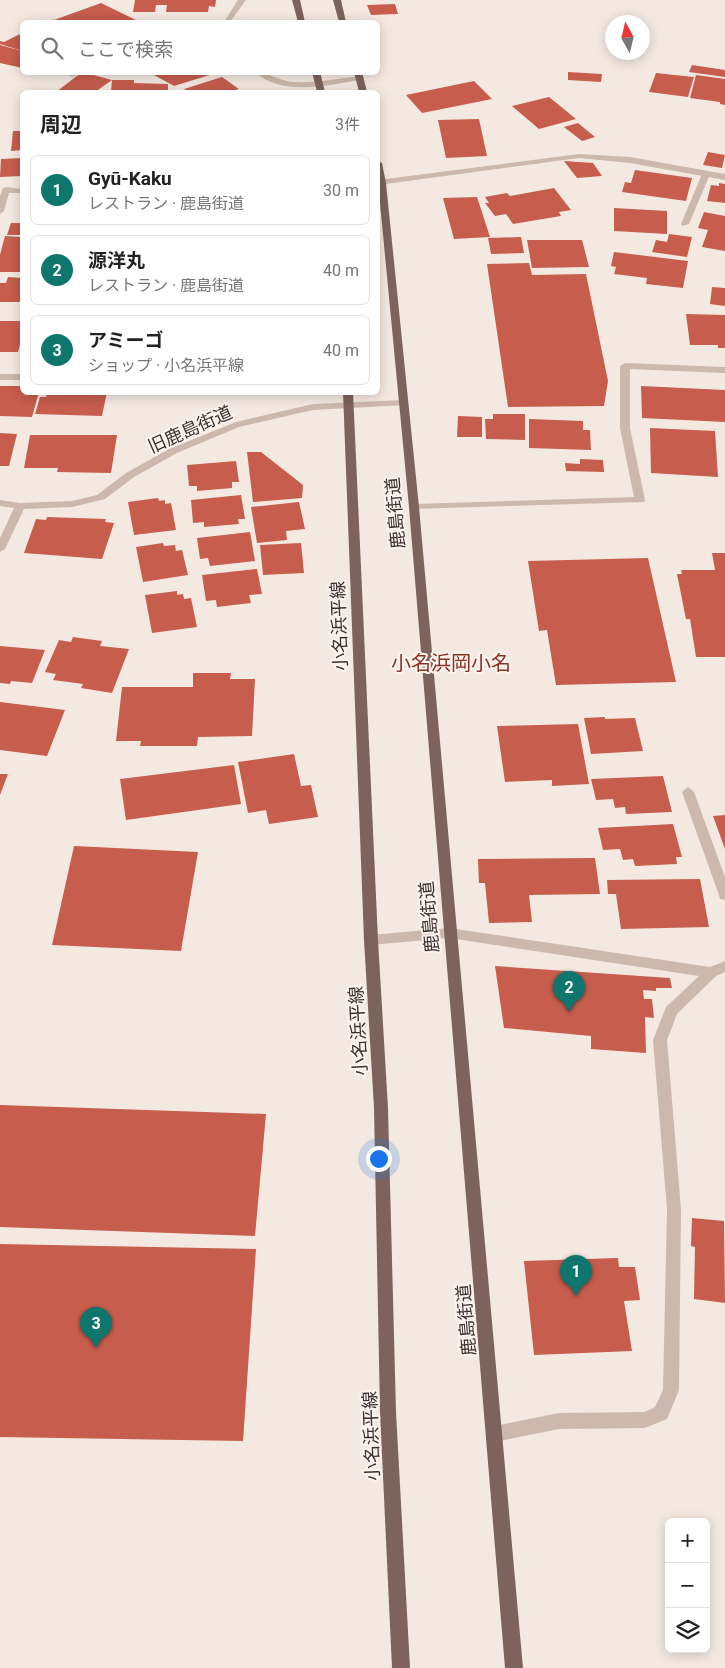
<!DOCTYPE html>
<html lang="ja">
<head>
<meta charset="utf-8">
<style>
  :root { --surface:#fff; --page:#f6f6f6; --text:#222; --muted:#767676; --line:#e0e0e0; --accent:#0f766e }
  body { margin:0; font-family:Roboto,"Noto Sans JP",sans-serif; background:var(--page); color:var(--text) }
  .controls { position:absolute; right:15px; bottom:15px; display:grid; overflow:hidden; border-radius:8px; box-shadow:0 2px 12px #0003 }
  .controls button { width:45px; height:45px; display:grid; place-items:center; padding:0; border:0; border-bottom:1px solid var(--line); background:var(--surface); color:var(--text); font:25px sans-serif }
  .compass { position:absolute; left:605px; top:15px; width:45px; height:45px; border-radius:50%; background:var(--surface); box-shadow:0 2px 12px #0003; rotate:352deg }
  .you { position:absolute; left:378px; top:1158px; width:18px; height:18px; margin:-12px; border:4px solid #fff; border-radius:50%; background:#1a73e8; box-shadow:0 0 0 8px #1a73e833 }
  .badge { display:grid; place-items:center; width:32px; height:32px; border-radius:50%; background:var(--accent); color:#fff; font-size:16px; font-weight:700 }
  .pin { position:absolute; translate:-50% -41px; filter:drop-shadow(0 1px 2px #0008) }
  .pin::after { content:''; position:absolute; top:26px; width:18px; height:15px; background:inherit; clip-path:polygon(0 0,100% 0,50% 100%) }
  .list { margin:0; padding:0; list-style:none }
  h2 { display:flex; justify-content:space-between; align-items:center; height:65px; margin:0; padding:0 20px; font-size:21px }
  h2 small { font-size:16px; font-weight:400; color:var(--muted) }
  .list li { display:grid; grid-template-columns:32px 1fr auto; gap:15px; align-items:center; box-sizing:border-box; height:70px; margin:0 10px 10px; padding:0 10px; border:1px solid var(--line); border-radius:8px }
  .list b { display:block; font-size:19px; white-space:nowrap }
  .list p { margin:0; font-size:16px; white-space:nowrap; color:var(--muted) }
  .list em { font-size:16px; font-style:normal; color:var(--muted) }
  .icon { flex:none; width:28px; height:28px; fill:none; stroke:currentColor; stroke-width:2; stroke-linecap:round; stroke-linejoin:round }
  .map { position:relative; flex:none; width:725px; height:1668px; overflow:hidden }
  .search { position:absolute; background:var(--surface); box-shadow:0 2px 12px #0003; left:20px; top:20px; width:360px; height:55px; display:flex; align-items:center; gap:12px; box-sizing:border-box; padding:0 18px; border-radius:8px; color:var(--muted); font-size:19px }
  .panel { position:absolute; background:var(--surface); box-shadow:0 2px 12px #0003; left:20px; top:90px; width:360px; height:305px; border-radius:8px }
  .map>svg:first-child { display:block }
</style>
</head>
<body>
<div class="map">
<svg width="725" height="1668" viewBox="0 0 725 1668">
  <rect width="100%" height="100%" fill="#f4e9e1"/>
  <!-- building -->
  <g fill="#c65d4d">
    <path d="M135,0H216L215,7L209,6L208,12H166L167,5H156L155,12H133Z"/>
    <path d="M101,3L136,20L130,22H77L73,20L59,22L54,20Z"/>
    <path d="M395,4L398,14L371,15L367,5Z"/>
    <path d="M22,33V51L0,44V41L4,42Z"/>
    <path d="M0,45L22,51V68L0,63Z"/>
    <path d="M692,65L725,70V77L689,72Z"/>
    <path d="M82,72L112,80L95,92H56Z"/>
    <path d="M163,72H216V73L174,86L154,75Z"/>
    <path d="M568,72L602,74L601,82L568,80Z"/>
    <path d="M656,73L694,77L688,97L649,92Z"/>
    <path d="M696,75L725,79V105L720,104V102L690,98Z"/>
    <path d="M222,77L239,89L228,92H189L184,89Z"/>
    <path d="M112,80H134V83L168,84V92H111Z"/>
    <path d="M474,81L492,99L422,113L406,95Z"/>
    <path d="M549,97L576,119L539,129L512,106Z"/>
    <path d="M479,119L487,156L446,158L438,120Z"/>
    <path d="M578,123L595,137L582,141L564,127Z"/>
    <path d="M13,131H22V150L11,151Z"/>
    <path d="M708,152L725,155L722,168L703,165Z"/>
    <path d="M22,158V176L0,177L1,159Z"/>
    <path d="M564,161L593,163L602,176L577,178Z"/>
    <path d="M635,170L692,178L686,201L622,192L625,182L631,183Z"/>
    <path d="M719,183L725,184V203L707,201L711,185L719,186Z"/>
    <path d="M554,188L571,210L559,212L561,216L513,224L506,214L495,216L485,203H489L485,197L507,193L510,196Z"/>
    <path d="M477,197L490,237L454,239L443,198Z"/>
    <path d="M614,208L667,211V234L614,231Z"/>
    <path d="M704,212L725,216V251L702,247L708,230L698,228Z"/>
    <path d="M11,223H22V235H7Z"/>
    <path d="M669,234L692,237L687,257L652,252L656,240L667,242Z"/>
    <path d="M5,236L22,237V272H0V255Z"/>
    <path d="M521,237L524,253L491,254L488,238Z"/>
    <path d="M527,240H582L589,267L532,268Z"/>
    <path d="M614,252L688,261L683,288L646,284L647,278L614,274L616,267L611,266Z"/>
    <path d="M529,263L532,275L586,274L608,381L604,406L508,407L487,264Z"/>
    <path d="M8,277L22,278V302H0V283H6Z"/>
    <path d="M712,287L725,288V306L710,304Z"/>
    <path d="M686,314L725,315V348H718V345H690Z"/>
    <path d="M0,321H22V337L18,352H0Z"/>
    <path d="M0,386H22V392H39L32,417L0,416Z"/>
    <path d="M641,386L725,390V422L642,418Z"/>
    <path d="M48,392H107L102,416L35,414L40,397H46Z"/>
    <path d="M493,414H525V440L486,439L485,419H493Z"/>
    <path d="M458,416L482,417V437H457Z"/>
    <path d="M529,419L583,421V430H590L591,450L529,448Z"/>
    <path d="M650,428L715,431L718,477L651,473Z"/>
    <path d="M0,433L17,434L9,466H0Z"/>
    <path d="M30,435H117L111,473L57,472L58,468H24Z"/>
    <path d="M247,452H261L303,485L302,498L253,502Z"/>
    <path d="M580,459L603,460L604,472L566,471L565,463L580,464Z"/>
    <path d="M236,461L239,482H232V488L197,491V486H189L187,465Z"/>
    <path d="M241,495L245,519H238L239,524L204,527V522L193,523L191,500Z"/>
    <path d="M158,498L159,501L165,500V504L171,503L176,530L134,535L128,502Z"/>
    <path d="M299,502L305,529L286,531L287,540L257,543L251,507Z"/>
    <path d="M47,517L106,519L105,522L114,523L102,559L24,553L36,519L46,520Z"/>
    <path d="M250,532L255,561L210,566L208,558L200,559L197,538Z"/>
    <path d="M163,543L164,546L175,545L176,551L182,550L188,575L143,582L136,547Z"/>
    <path d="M301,543L304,573L263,575L260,545Z"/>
    <path d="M712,553H725V657H696L690,619H686L677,574H682L681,570H715Z"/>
    <path d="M648,558L676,682L556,685L547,630L539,631L528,561Z"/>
    <path d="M257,569L262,594L249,595L251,603L217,607L216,600L206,601L202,575Z"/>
    <path d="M177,591V595L183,594L184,599L191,598L197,627L152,633L145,595Z"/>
    <path d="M73,637L102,641L100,646L129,649L112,693L81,688L83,684L53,680L56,674L45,672L59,640L71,642Z"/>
    <path d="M0,646L45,650L32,683L11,681L10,684L0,683Z"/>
    <path d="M193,673H231L230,679H255L252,736L198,737L197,746H140L141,741H116L122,687H193Z"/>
    <path d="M0,702L65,710L47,756L0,750Z"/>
    <path d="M605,717V719L635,718L643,751L591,754L584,718Z"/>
    <path d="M578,724L589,784L552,786V780L505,782L497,726Z"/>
    <path d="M294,754L301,786L311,785L318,817L269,824L266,810L248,813L238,762Z"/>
    <path d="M234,765L241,804L126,820L120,779Z"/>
    <path d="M0,774H8L0,795Z"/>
    <path d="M663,776L672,812L626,814L625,807L615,808L613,799L596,800L591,779Z"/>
    <path d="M725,815V849L713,816Z"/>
    <path d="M673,824L682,857H676L677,864L635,866L633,859L623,860L620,849L603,850L598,828Z"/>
    <path d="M74,846L198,852L181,951L52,945Z"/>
    <path d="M595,858L600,894L529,895L532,922L489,923L485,883H479L478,859Z"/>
    <path d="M700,879L709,927L621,929L616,894H608L607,880Z"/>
    <path d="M495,966L670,978L672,988H656V991L643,990L644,999H652L654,1018L645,1017L646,1053L591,1049V1036L504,1028Z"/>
    <path d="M0,1105L266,1114L255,1236L0,1227Z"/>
    <path d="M692,1218L724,1221L725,1303L694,1299L695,1247L691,1246Z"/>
    <path d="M0,1244L256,1249L243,1441L0,1437Z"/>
    <path d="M618,1258L619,1267H635L640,1300L624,1301L632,1351L534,1355L524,1261Z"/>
  </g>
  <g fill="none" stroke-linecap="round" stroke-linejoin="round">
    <!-- service -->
    <path fill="#ccb8ac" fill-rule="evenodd" d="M706,171L710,174L689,224L682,226L681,224L702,174Z"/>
    <!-- minor -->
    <g fill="#ccb8ac" fill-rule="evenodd">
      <path d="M238,0H246L230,22H224Z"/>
      <path d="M84,72L72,77L68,75L71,72Z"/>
      <path d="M255,72C268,72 279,81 293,82C315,83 338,79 360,76L364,78L360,80C328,85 282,97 255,72Z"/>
      <path d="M579,154L630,157L725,174V180L630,163L579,158L378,185V180Z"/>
      <path d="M6,187L22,189V193H9L4,211L0,214V196L3,188Z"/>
      <path d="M625,363L725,367V373L630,369V428L645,500L644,502L410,509L409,507L414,504L634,497L620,428V366Z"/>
      <rect x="0" y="374" width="22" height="6"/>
      <path d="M403,400L406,401V405L313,410L239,427L177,453L134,477L105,499L72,507L24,509L5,549L0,552V538L14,508L0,506V500L20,503L72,501L97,495L126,473L169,449L236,422L313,404Z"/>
      <path d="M688,787L694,792L725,877V900L720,899L719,895L682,792Z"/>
      <path d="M449,928L710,967L725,961V972L716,976L677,1014L667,1040L681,1209L679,1390L667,1419L645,1428L559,1429L495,1442L489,1440L487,1434L489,1428L495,1426L559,1413L645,1412L655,1407L663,1390L667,1209L653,1040L666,1007L699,976L449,938L371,945L366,944L364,940L366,936L371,935Z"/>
    </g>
    <!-- primary -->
    <g fill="#7c645c" fill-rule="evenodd">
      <path d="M292,0H300L305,22H298Z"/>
      <path d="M333,0H341L346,22H339Z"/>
      <path d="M312,72H320L325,92H317Z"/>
      <path d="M354,72H362L367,92H359Z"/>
      <path d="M378,160L382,163L386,183L419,507L523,1668H505L409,507L378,182Z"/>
      <path d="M343,392H353L378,940L388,1108L396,1412L410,1668H392L380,1412L374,1108L364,940Z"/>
    </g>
  </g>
  <g text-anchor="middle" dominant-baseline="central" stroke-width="4" stroke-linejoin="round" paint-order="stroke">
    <!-- street labels -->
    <g font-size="18" fill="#3b2e2b" stroke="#fbf4ee">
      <text transform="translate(190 429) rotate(-24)">旧鹿島街道</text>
      <text transform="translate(395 513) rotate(-95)">鹿島街道</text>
      <text transform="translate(339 626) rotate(-92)">小名浜平線</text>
      <text transform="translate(429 917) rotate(-95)">鹿島街道</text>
      <text transform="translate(358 1031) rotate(-93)">小名浜平線</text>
      <text transform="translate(466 1320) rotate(-95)">鹿島街道</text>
      <text transform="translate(371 1436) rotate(-92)">小名浜平線</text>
    </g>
    <!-- quarter labels -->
    <g font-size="20" fill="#8a3124" stroke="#fbf4ee">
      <text x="451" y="663">小名浜岡小名</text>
    </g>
  </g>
</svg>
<div class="controls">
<button>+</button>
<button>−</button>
<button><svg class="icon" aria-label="layers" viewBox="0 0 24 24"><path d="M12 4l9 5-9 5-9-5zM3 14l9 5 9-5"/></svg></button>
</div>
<svg class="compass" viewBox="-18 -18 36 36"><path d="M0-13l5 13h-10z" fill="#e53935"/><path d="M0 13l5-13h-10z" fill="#767676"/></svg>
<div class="you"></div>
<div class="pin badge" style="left:576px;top:1296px">1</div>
<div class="pin badge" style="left:569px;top:1012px">2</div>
<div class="pin badge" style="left:96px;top:1348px">3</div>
<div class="search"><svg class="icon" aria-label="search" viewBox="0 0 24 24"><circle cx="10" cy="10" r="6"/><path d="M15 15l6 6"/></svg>ここで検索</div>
<section class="panel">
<h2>周辺<small>3件</small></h2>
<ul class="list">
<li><span class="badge">1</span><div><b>Gyū-Kaku</b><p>レストラン · 鹿島街道</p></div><em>30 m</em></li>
<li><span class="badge">2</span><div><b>源洋丸</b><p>レストラン · 鹿島街道</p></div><em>40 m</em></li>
<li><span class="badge">3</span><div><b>アミーゴ</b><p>ショップ · 小名浜平線</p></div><em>40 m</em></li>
</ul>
</section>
</div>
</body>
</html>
